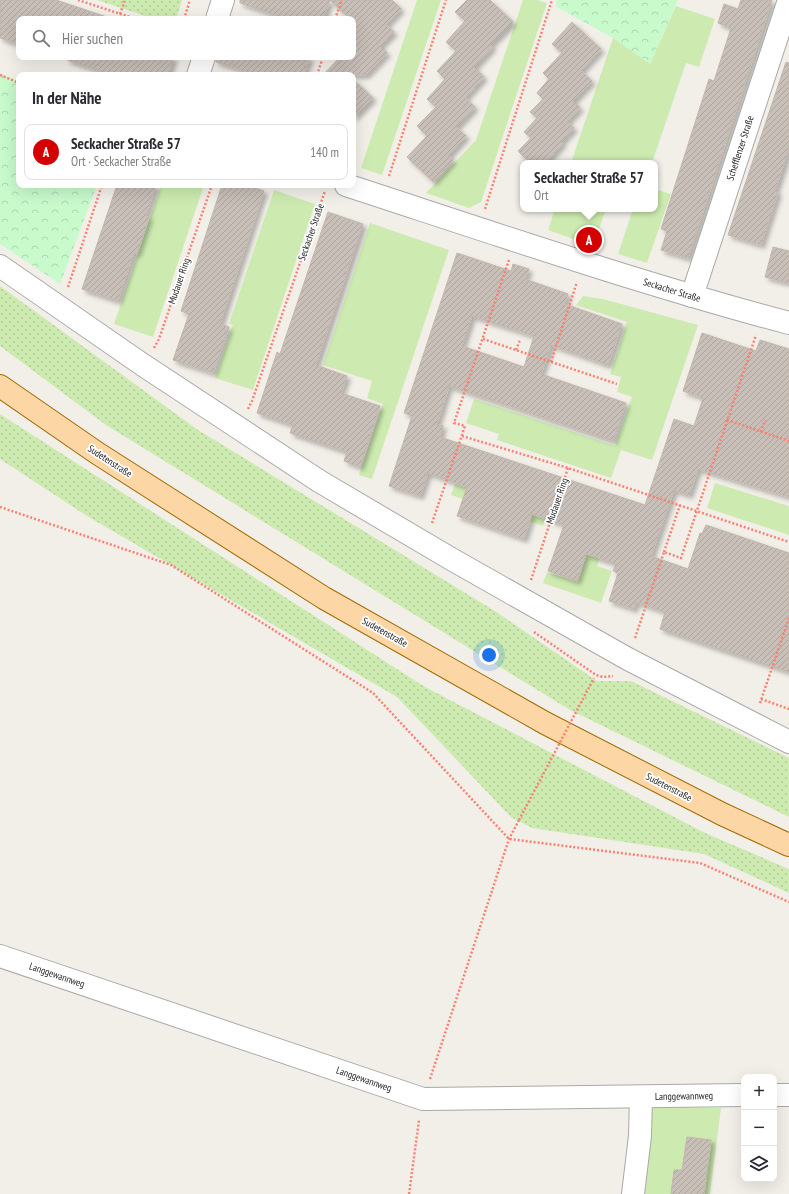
<!DOCTYPE html>
<html lang="de">
<head>
<meta charset="utf-8">
<style>
  :root { --surface:#fff; --page:#f7f7f7; --text:#2b2b33; --muted:#7c7c81; --line:#e1e1e2; --accent:#d40000 }
  body { margin:0; font-family:"PT Sans Narrow",sans-serif; background:var(--page); color:var(--text) }
  .controls { position:absolute; right:12px; bottom:12px; display:grid; overflow:hidden; border-radius:8px; box-shadow:0 4px 16px #0002 }
  .controls button { width:36px; height:36px; display:grid; place-items:center; padding:0; border:0; border-bottom:1px solid var(--line); background:var(--surface); color:var(--text); font:20px sans-serif }
  .you { position:absolute; left:489px; top:655px; width:14px; height:14px; margin:-10px; border:3px solid #fff; border-radius:50%; background:#1a73e8; box-shadow:0 0 0 6px #1a73e833 }
  .badge { display:grid; place-items:center; width:26px; height:26px; border-radius:50%; background:var(--accent); color:#fff; font-size:13px; font-weight:700 }
  .pin { position:absolute; translate:-50% -50%; border:2px solid #fff; box-shadow:0 1px 4px #0006 }
  .popup { position:absolute; left:520px; top:160px; width:138px; height:52px; box-sizing:border-box; display:grid; place-content:center; border-radius:8px; background:var(--surface); filter:drop-shadow(0 1px 3px #0005); font-size:13px; white-space:nowrap; color:var(--muted) }
  .popup b { font-size:15px; color:var(--text) }
  .popup::after { content:''; position:absolute; left:50%; top:100%; margin-left:-8px; border:8px solid transparent; border-top-color:var(--surface) }
  .list { margin:0; padding:0; list-style:none }
  h2 { display:flex; justify-content:space-between; align-items:center; height:52px; margin:0; padding:0 16px; font-size:17px }
  h2 small { font-size:13px; font-weight:400; color:var(--muted) }
  .list li { display:grid; grid-template-columns:26px 1fr auto; gap:12px; align-items:center; box-sizing:border-box; height:56px; margin:0 8px 8px; padding:0 8px; border:1px solid var(--line); border-radius:8px }
  .list b { display:block; font-size:15px; white-space:nowrap }
  .list p { margin:0; font-size:13px; white-space:nowrap; color:var(--muted) }
  .list em { font-size:13px; font-style:normal; color:var(--muted) }
  .icon { flex:none; width:22px; height:22px; fill:none; stroke:currentColor; stroke-width:2; stroke-linecap:round; stroke-linejoin:round }
  .map { position:relative; flex:none; width:789px; height:1194px; overflow:hidden }
  .search { position:absolute; background:var(--surface); box-shadow:0 4px 16px #0002; left:16px; top:16px; width:340px; height:44px; display:flex; align-items:center; gap:10px; box-sizing:border-box; padding:0 14px; border-radius:8px; color:var(--muted); font-size:15px }
  .panel { position:absolute; background:var(--surface); box-shadow:0 4px 16px #0002; left:16px; top:72px; width:340px; height:116px; border-radius:8px }
  .map>svg:first-child { display:block }
</style>
</head>
<body>
<div class="map">
<svg width="789" height="1194" viewBox="0 0 789 1194">
  <defs>
    <pattern id="grass-dots" width="8" height="8" patternUnits="userSpaceOnUse"><rect width="8" height="8" fill="#cdebb0"/><path d="M2 2h.1M6 6h.1" fill="none" stroke="#b0c997" stroke-width="1.8" stroke-linecap="round"/></pattern>
    <pattern id="park-crowns" width="20" height="18" patternUnits="userSpaceOnUse"><rect width="20" height="18" fill="#c8facc"/><path d="M2 6a3 3 0 1 1 6 0M12 15a3 3 0 1 1 6 0" fill="none" stroke="#acd6af"/></pattern>
    <pattern id="building-hatch" width="6" height="6" patternUnits="userSpaceOnUse"><rect width="6" height="6" fill="#c7bfb8"/><path d="M-1 1l2-2M0 6l6-6M5 7l2-2" fill="none" stroke="#aba49e"/></pattern>
    <filter id="shadow"><feDropShadow dx="3.5" dy="3.5" stdDeviation="2" flood-color="#0004"/></filter>
  </defs>
  <rect width="100%" height="100%" fill="#f2efe9"/>
  <!-- grass -->
  <g fill="url(#grass-dots)">
    <path d="M97,0H182L176,19H155Z"/>
    <path d="M0,286L198,430L495,611L597,681H631L789,758V817L570,710L106,425L0,346Z"/>
    <path d="M0,414L425,687L705,833L789,869V893L704,854L532,828L511,817L397,697L87,516L0,459Z"/>
  </g>
  <!-- park -->
  <g fill="url(#park-crowns)">
    <path d="M557,0H678L650,64L613,38L555,6Z"/>
    <path d="M0,74L19,81V185H97L60,284L0,244Z"/>
  </g>
  <!-- garden -->
  <g fill="#cdebb0">
    <path d="M417,0H441L382,175L361,168Z"/>
    <path d="M523,0H537L547,3L481,202L469,208L426,193L476,140Z"/>
    <path d="M676,6L715,19L699,67L686,63L652,163H571L613,38L650,64Z"/>
    <path d="M161,185H204L153,337L114,324Z"/>
    <path d="M655,189L671,194L647,263L618,254L633,209H655Z"/>
    <path d="M274,190L315,204L253,390L215,378L233,325L229,324Z"/>
    <path d="M555,209H606L593,246L548,230Z"/>
    <path d="M370,223L449,250L372,479L359,475L383,404L367,398L372,381L323,365Z"/>
    <path d="M583,296L603,299L698,325L652,460L621,450L611,478L497,440L499,434L466,423L474,399L615,446L632,397L617,392L621,377L610,374L627,322L576,305Z"/>
    <path d="M715,483L789,506V535L707,508Z"/>
    <path d="M455,484L499,499L520,511L545,519L543,526L451,495Z"/>
    <path d="M593,535L606,540L597,566L612,571L601,603L543,583L547,572L578,582Z"/>
    <path d="M637,1107L721,1108L710,1194H625Z"/>
  </g>
  <!-- building -->
  <g fill="url(#building-hatch)" stroke="#c4b6ab" fill-rule="evenodd" filter="url(#shadow)">
    <path d="M0,0H56L104,16V19H19V44L0,38Z"/>
    <path d="M240,0H330L323,19H287L240,3Z"/>
    <path d="M330,0H392L401,9L386,25L394,32L380,46L387,53L366,75H323L340,57H353V19H350Z"/>
    <path d="M467,0H490L513,22L490,45L493,47L474,67L484,77L465,98L475,107L456,127L466,136L448,156L453,160L433,182L407,157L427,136L417,126L436,107L427,99L445,79L437,71L456,51L446,42L465,21L455,12Z"/>
    <path d="M741,0H772L688,258L661,250L667,231L661,229L709,79L714,81L731,28L718,23L724,4L738,9Z"/>
    <path d="M572,22L601,49L581,71L592,81L573,101L580,108L567,122L574,128L561,142L563,143L545,163H530L518,151L531,138L524,132L537,118L530,112L543,99L537,93L549,79L543,73L562,53L552,44Z"/>
    <path d="M67,57H174L168,75H112L67,60Z"/>
    <path d="M216,57H310L304,75H258L216,62Z"/>
    <path d="M786,62L789,63V149L775,191L778,192L761,245L728,235Z"/>
    <path d="M353,79L373,98L353,118Z"/>
    <path d="M117,185H156L146,216L149,217L137,254L134,253L118,301L82,289Z"/>
    <path d="M222,185H247L264,191L220,324L229,327L213,373L173,360L189,314L181,311Z"/>
    <path d="M328,212L363,224L316,365L347,376L341,393L380,406L360,467L344,461L347,452L290,433L293,425L257,413L277,352L280,354Z"/>
    <path d="M773,247L789,251V283L765,277Z"/>
    <path d="M457,253L511,271L513,264L529,269L525,279L568,294L565,304L622,324L608,365L551,345L541,374L626,403L613,441L449,386L437,424L443,426L440,437L645,505L674,419L694,426L703,398L683,391L702,333L756,351L760,340L789,349V497L698,469L689,495L674,490L651,556L688,569L700,533L702,534L706,525L789,553V672L660,629L665,612L636,602L634,609L609,601L618,573L613,571L616,564L586,554L577,581L548,571L564,525L532,514L524,539L457,516L467,487L428,473L420,496L389,486L412,416L404,413ZM472,316L534,336L524,367L462,346Z"/>
    <path d="M687,1137L711,1140L704,1194H671L674,1170H682Z"/>
  </g>
  <g fill="none" stroke-linecap="round" stroke-linejoin="round">
    <!-- minor casing -->
    <g stroke="#a9a9a9" stroke-width="24">
      <g id="minor">
        <path d="M217,19L223,0"/>
        <path d="M198,75L204,57"/>
        <path d="M346,185C493,233 639,283 789,323"/>
        <path d="M0,266L143,365L319,481L453,560L628,659L789,742"/>
        <path d="M692,296L789,0"/>
        <path d="M0,956L423,1099L744,1095"/>
        <path d="M774,1095H789"/>
        <path d="M633,1194L640,1136L641,1097"/>
      </g>
    </g>
    <!-- major casing -->
    <g stroke="#a06b00" stroke-width="24">
      <path id="major" d="M0,386L97,453L324,598L545,723L722,814L789,845"/>
    </g>
    <!-- path -->
    <g stroke="#fa8072" stroke-width="2.5" stroke-dasharray="2 2" stroke-linecap="butt">
      <path d="M78,0L136,19"/>
      <path d="M120,14L125,0"/>
      <path d="M170,19L173,18L177,19"/>
      <path d="M184,19L190,0"/>
      <path d="M335,19L342,0"/>
      <path d="M0,75L19,83"/>
      <path d="M317,75L323,57"/>
      <path d="M389,176L446,0"/>
      <path d="M485,209L552,0"/>
      <path d="M68,287L102,185"/>
      <path d="M483,339L617,384"/>
      <path d="M154,348L159,339L212,185"/>
      <path d="M516,350L520,340"/>
      <path d="M551,362L577,282"/>
      <path d="M248,409L252,401L325,191"/>
      <path d="M727,420L789,441"/>
      <path d="M761,432L765,420"/>
      <path d="M462,436L568,468L789,542"/>
      <path d="M0,507L171,565L373,693L509,839L700,863L789,902"/>
      <path d="M432,523L465,426L454,423L509,260"/>
      <path d="M664,552L680,505"/>
      <path d="M531,580L568,468"/>
      <path d="M534,632L596,675L603,677L613,676"/>
      <path d="M635,638L664,552L681,558L756,335"/>
      <path d="M761,699L789,709"/>
      <path d="M760,703L789,618"/>
      <path d="M430,1079L509,839L519,820"/>
      <path d="M409,1194L419,1120"/>
    </g>
    <!-- minor -->
    <use href="#minor" stroke="#fff" stroke-width="22"/>
    <!-- major -->
    <use href="#major" stroke="#fcd6a4" stroke-width="22"/>
    <!-- path-bridge -->
    <path stroke="#fa8072" stroke-width="2.5" stroke-dasharray="2 2" stroke-linecap="butt" d="M519,820L594,678"/>
  </g>
  <g text-anchor="middle" dominant-baseline="central" stroke-width="3.5" stroke-linejoin="round" paint-order="stroke">
    <!-- street labels -->
    <g font-size="10" fill="#222" stroke="#fff">
      <text transform="translate(740 148) rotate(-72)">Schefflenzer Straße</text>
      <text transform="translate(311 232) rotate(-71)">Seckacher Straße</text>
      <text transform="translate(179 281) rotate(-71)">Mudauer Ring</text>
      <text transform="translate(672 290) rotate(17)">Seckacher Straße</text>
      <text transform="translate(110 461) rotate(33)">Sudetenstraße</text>
      <text transform="translate(557 501) rotate(-71)">Mudauer Ring</text>
      <text transform="translate(385 632) rotate(29)">Sudetenstraße</text>
      <text transform="translate(669 787) rotate(27)">Sudetenstraße</text>
      <text transform="translate(57 975) rotate(19)">Langgewannweg</text>
      <text transform="translate(364 1079) rotate(19)">Langgewannweg</text>
      <text transform="translate(684 1096) rotate(-1)">Langgewannweg</text>
    </g>
  </g>
</svg>
<div class="controls">
<button>+</button>
<button>−</button>
<button><svg class="icon" aria-label="layers" viewBox="0 0 24 24"><path d="M12 4l9 5-9 5-9-5zM3 14l9 5 9-5"/></svg></button>
</div>
<div class="you"></div>
<div class="pin badge" style="left:589px;top:240px">A</div>
<div class="popup"><b>Seckacher Straße 57</b>Ort</div>
<div class="search"><svg class="icon" aria-label="search" viewBox="0 0 24 24"><circle cx="10" cy="10" r="6"/><path d="M15 15l6 6"/></svg>Hier suchen</div>
<section class="panel">
<h2>In der Nähe<small></small></h2>
<ul class="list">
<li><span class="badge">A</span><div><b>Seckacher Straße 57</b><p>Ort · Seckacher Straße</p></div><em>140 m</em></li>
</ul>
</section>
</div>
</body>
</html>
